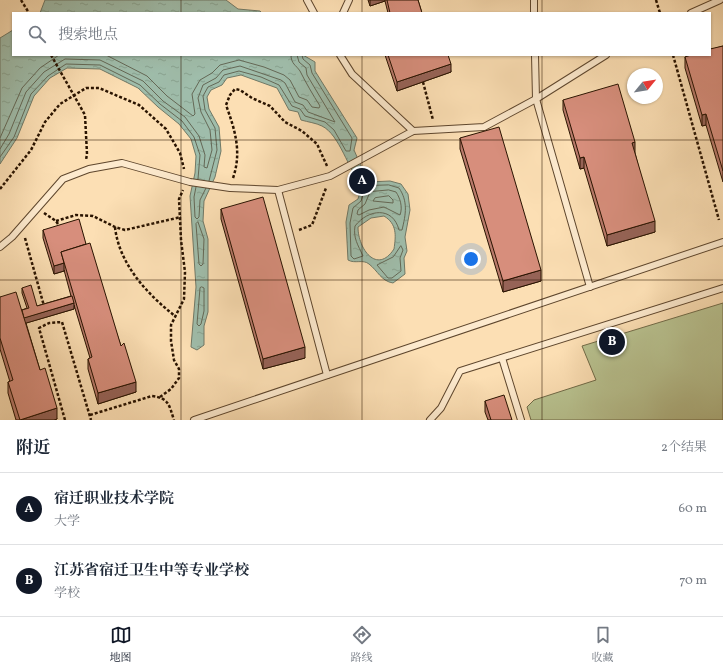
<!DOCTYPE html>
<html lang="zh">
<head>
<meta charset="utf-8">
<style>
  :root { --surface:#fff; --page:#f6f6f7; --text:#1f2937; --muted:#747a83; --line:#e0e1e3; --accent:#111827 }
  body { margin:0; font-family:Vollkorn,"Noto Serif SC",serif; background:var(--page); color:var(--text) }
  .compass { position:absolute; left:627px; top:68px; width:36px; height:36px; border-radius:50%; background:var(--surface); box-shadow:0 1px 3px #0004; rotate:60deg }
  .you { position:absolute; left:471px; top:259px; width:14px; height:14px; margin:-10px; border:3px solid #fff; border-radius:50%; background:#1a73e8; box-shadow:0 0 0 6px #1a73e833 }
  .badge { display:grid; place-items:center; width:26px; height:26px; border-radius:50%; background:var(--accent); color:#fff; font-size:13px; font-weight:700 }
  .pin { position:absolute; translate:-50% -50%; border:2px solid #fff; box-shadow:0 1px 4px #0006 }
  .list { margin:0; padding:0; list-style:none }
  h2 { display:flex; justify-content:space-between; align-items:center; height:52px; margin:0; padding:0 16px; font-size:17px }
  h2 small { font-size:13px; font-weight:400; color:var(--muted) }
  .list li { display:grid; grid-template-columns:26px 1fr auto; gap:12px; align-items:center; box-sizing:border-box; height:72px; padding:0 16px; border-top:1px solid var(--line) }
  .list b { display:block; font-size:15px; white-space:nowrap }
  .list p { margin:0; font-size:13px; white-space:nowrap; color:var(--muted) }
  .list em { font-size:13px; font-style:normal; color:var(--muted) }
  .icon { flex:none; width:22px; height:22px; fill:none; stroke:currentColor; stroke-width:2; stroke-linecap:round; stroke-linejoin:round }
  .map { position:relative; flex:none; width:723px; height:420px; overflow:hidden }
  .search { position:absolute; background:var(--surface); box-shadow:0 1px 3px #0004; left:12px; right:12px; top:12px; height:44px; display:flex; align-items:center; gap:10px; box-sizing:border-box; padding:0 14px; border-radius:0px; color:var(--muted); font-size:15px }
  .sheet { height:196px; background:var(--surface) }
  nav { display:flex; justify-content:space-around; align-items:center; box-sizing:border-box; height:56px; border-top:1px solid var(--line); background:var(--surface); font-size:11px; color:var(--muted) }
  nav a { display:grid; justify-items:center; gap:2px }
  nav .on { color:var(--accent) }
  .map>svg:first-child { display:block }
</style>
</head>
<body>
<div class="map">
<svg width="723" height="420" viewBox="0 0 723 420">
  <defs>
    <pattern id="water-ripples" width="26" height="14" patternUnits="userSpaceOnUse"><rect width="26" height="14" fill="#9fbdab"/><path d="M2 4q2-2 4 0t4 0M15 11q2-2 4 0t4 0" fill="none" stroke="#89a291"/></pattern>
  </defs>
  <rect width="100%" height="100%" fill="#fcdfb4"/>
  <filter id="stains"><feTurbulence type="fractalNoise" baseFrequency=".005" numOctaves="4"/><feColorMatrix values="0 0 0 0 .2 0 0 0 0 .09 0 0 0 0 .02 0 0 0 .5 -.17"/></filter>
  <radialGradient id="worn" r=".72"><stop offset=".6" stop-color="#630" stop-opacity="0"/><stop offset="1" stop-color="#630" stop-opacity=".3"/></radialGradient>
  <!-- garden -->
  <path fill="#b9c391" stroke="#716b48" d="M723,303V420H531L527,407L534,400L596,380L582,346Z"/>
  <!-- water -->
  <g fill="url(#water-ripples)" stroke="#707967" fill-rule="evenodd">
    <path d="M45,0H226L238,9L260,11L262,13H40Z"/>
    <path d="M13,30V55H303L315,62V71L357,138L354,150L368,182L390,181L401,184L408,194L410,210L405,237L407,251L404,258L405,274L393,283C381,281 378,271 369,264C363,259 355,264 348,260L346,222L349,205L358,199L362,185C348,170 340,135 322,126C316,123 308,122 301,120L298,112L289,110L277,88L241,75L227,78L222,85L211,90L207,97L209,109L219,127L221,151L215,177L204,201L203,221L208,239V312L204,326V345L197,350L191,347L196,287L190,196L195,173L196,156L191,139L179,124L158,107L138,88L100,69L67,68L50,78L34,96L17,138L0,164V38ZM384,216C397,224 396,235 394,249C377,275 358,249 358,227L371,218Z"/>
  </g>
  <g fill="none" stroke-linecap="round" stroke-linejoin="round">
    <!-- shore -->
    <g stroke="#646856" stroke-width="1">
      <path d="M106,55L147,76L167,96L193,116L195,114L192,94L200,80L212,73L220,65L239,60L264,67L284,75L290,80L299,97L307,100L312,107L319,108L320,106C313,95 306,83 300,71C296,65 291,64 291,55"/>
      <path d="M0,138L22,88L40,68L59,55"/>
      <path d="M0,149L9,134L26,92L44,72L65,59L100,60L143,81L163,101L185,117L199,136L205,155L204,167L207,168L212,150L210,130L201,112L198,98L203,85L216,78L223,70L240,66L281,80L285,83L295,102L303,105L308,112L335,122L307,75L306,68L299,62L297,55"/>
      <path d="M0,157L14,137L31,94L48,76L66,64L100,65L140,85L160,104L182,121L194,137L200,155L198,179"/>
      <path d="M209,181L217,150L215,128L205,110L203,96L208,87L219,82L224,75L239,71L261,77L279,85L292,106L300,109L305,116L325,122L334,130L346,151H350L352,138L312,73L310,65L303,59L302,55"/>
      <path d="M389,185L399,188C408,201 406,214 402,230H399C393,206 368,209 355,226C353,238 358,245 363,256L354,259L351,256L350,223L353,208L361,201L366,186Z"/>
      <path d="M196,187L194,197L195,217L197,219L199,217L200,200L206,188"/>
      <path d="M389,190L396,192C400,198 403,207 400,215L384,207L369,210L359,215L357,214L358,210L365,204L370,192Z"/>
      <path d="M389,196L393,200V203L373,201L375,198Z"/>
      <path d="M198,222L204,239L203,264L201,266L199,264L196,224Z"/>
      <path d="M401,246L403,250L400,258L401,271L392,278H388L377,265L393,257Z"/>
      <path d="M202,287L204,288V311L201,324L199,326L197,324L200,288Z"/>
    </g>
    <!-- service casing -->
    <g stroke="#5e462d" stroke-width="8">
      <g id="service">
        <path d="M307,0L314,13"/>
        <path d="M343,13L349,0"/>
        <path d="M534,13V0"/>
        <path d="M691,13L720,0"/>
        <path d="M340,55L352,74L413,131"/>
        <path d="M535,55L536,99L590,287"/>
        <path d="M278,190L327,375"/>
        <path d="M0,247L12,237L63,179L89,169L122,163L190,182L230,188L278,190L330,176L413,131L484,127L536,99L606,55"/>
        <path d="M502,358L521,420"/>
        <path d="M194,420L723,242"/>
        <path d="M430,420L441,408L460,371L723,288"/>
      </g>
    </g>
    <!-- path -->
    <g stroke="#291300" stroke-width="2.5" stroke-dasharray="3 2" stroke-linecap="butt">
      <path d="M21,0L29,13"/>
      <path d="M656,0L660,13"/>
      <path d="M51,55L85,115L87,154L86,160"/>
      <path d="M673,55L719,220"/>
      <path d="M423,82L433,120"/>
      <path d="M233,178C242,152 235,130 226,105L230,95L235,89L240,90L252,98L270,106L285,122L302,131L317,144L327,166"/>
      <path d="M0,189L31,150L45,122L60,104L86,88H99L139,105L166,129L180,153L184,169"/>
      <path d="M44,213L56,221L60,227"/>
      <path d="M56,221L76,215L93,216L115,227L125,230L181,217"/>
      <path d="M115,227C119,264 147,294 175,316"/>
      <path d="M299,230L312,225L326,188"/>
      <path d="M25,238L44,306"/>
      <path d="M160,397L171,389L179,378V369L174,360L171,341V325L184,299L185,272L181,240L179,199L183,190"/>
      <path d="M90,415L152,396C169,398 169,405 174,420"/>
      <path d="M65,420L39,328L49,323L62,322L91,420"/>
    </g>
    <!-- service -->
    <use href="#service" stroke="#fdeace" stroke-width="6"/>
  </g>
  <!-- wall -->
  <g fill="#b97a6b" stroke="#291300">
    <path d="M368,0H418L422,13H388L385,1L370,6Z"/>
    <path d="M723,46V182L706,125L702,126L685,68V57Z"/>
    <path d="M385,55H448L451,72L397,91Z"/>
    <path d="M563,100L635,153L655,232L607,246L584,168L580,169L563,110Z"/>
    <path d="M460,138L541,281L503,292L460,149Z"/>
    <path d="M221,209L305,358L263,369L221,219Z"/>
    <path d="M43,230L86,244L121,346L136,392L98,404L88,369V359L90,358L74,305V309L26,323L40,370L57,419L54,420H16L8,393V382H10L0,349V297L22,310L27,308L22,293V288L37,306L71,296L64,270V271L54,274L43,238Z"/>
    <path d="M485,401L512,420H488L485,412Z"/>
  </g>
  <!-- shaded-wall -->
  <g fill="#966357" stroke="#291300">
    <path d="M370,0H385V1L370,6Z"/>
    <path d="M451,64V72L397,91V82Z"/>
    <path d="M706,114V125L702,126V115Z"/>
    <path d="M635,142V153L632,154V143Z"/>
    <path d="M584,157V168L580,169V158Z"/>
    <path d="M655,221V232L607,246V235Z"/>
    <path d="M64,263V271L54,274V266Z"/>
    <path d="M541,270V281L503,292V281Z"/>
    <path d="M74,303V309L23,324V318Z"/>
    <path d="M305,347V358L263,369V359Z"/>
    <path d="M136,382V392L98,404V393Z"/>
    <path d="M57,408V419L54,420H20Z"/>
  </g>
  <!-- building -->
  <g fill="#d78e7c" stroke="#291300">
    <path d="M387,0H418L422,13H390Z"/>
    <path d="M723,46V171L706,114L702,115L685,57L691,55H710V49Z"/>
    <path d="M388,55H448L451,64L397,82Z"/>
    <path d="M618,84L635,142L632,143L655,221L607,235L584,157L580,158L563,100Z"/>
    <path d="M499,127L541,270L503,281L460,138Z"/>
    <path d="M263,197L305,347L263,359L221,209Z"/>
    <path d="M79,219L86,244L61,252L64,263L54,266L43,230Z"/>
    <path d="M90,243L121,346L124,343L136,382L98,393L88,359L92,357L61,252Z"/>
    <path d="M31,285L37,306L72,296L74,303L24,318L22,310L29,308L22,288Z"/>
    <path d="M16,292L40,370L45,368L57,408L20,420L8,382L13,380L0,338V297Z"/>
    <path d="M504,395L512,420H491L485,401Z"/>
  </g>
  <!-- grid -->
  <path fill="none" stroke="#291300" stroke-width="1" stroke-opacity="0.55" d="M181,0V13M362,0V13M542,0V13M181,55V420M362,55V420M542,55V420M0,140H723M0,280H723"/>
  <rect width="100%" height="100%" filter="url(#stains)"/>
  <rect width="100%" height="100%" fill="url(#worn)"/>
</svg>
<svg class="compass" viewBox="-18 -18 36 36"><path d="M0-13l5 13h-10z" fill="#e53935"/><path d="M0 13l5-13h-10z" fill="#747a83"/></svg>
<div class="you"></div>
<div class="pin badge" style="left:362px;top:181px">A</div>
<div class="pin badge" style="left:612px;top:342px">B</div>
<div class="search"><svg class="icon" aria-label="search" viewBox="0 0 24 24"><circle cx="10" cy="10" r="6"/><path d="M15 15l6 6"/></svg>搜索地点</div>
</div>
<section class="sheet">
<h2>附近<small>2个结果</small></h2>
<ul class="list">
<li><span class="badge">A</span><div><b>宿迁职业技术学院</b><p>大学</p></div><em>60 m</em></li>
<li><span class="badge">B</span><div><b>江苏省宿迁卫生中等专业学校</b><p>学校</p></div><em>70 m</em></li>
</ul>
</section>
<nav>
<a class="on"><svg class="icon" aria-label="map" viewBox="0 0 24 24"><path d="M3 6l6-2 6 2 6-2v14l-6 2-6-2-6 2zM9 4v14M15 6v14"/></svg>地图</a>
<a><svg class="icon" aria-label="directions" viewBox="0 0 24 24"><path d="M12 3l9 9-9 9-9-9zM9 14v-3h6M13 9l2 2-2 2"/></svg>路线</a>
<a><svg class="icon" aria-label="saved" viewBox="0 0 24 24"><path d="M7 4h10v16l-5-4-5 4z"/></svg>收藏</a>
</nav>
</body>
</html>
